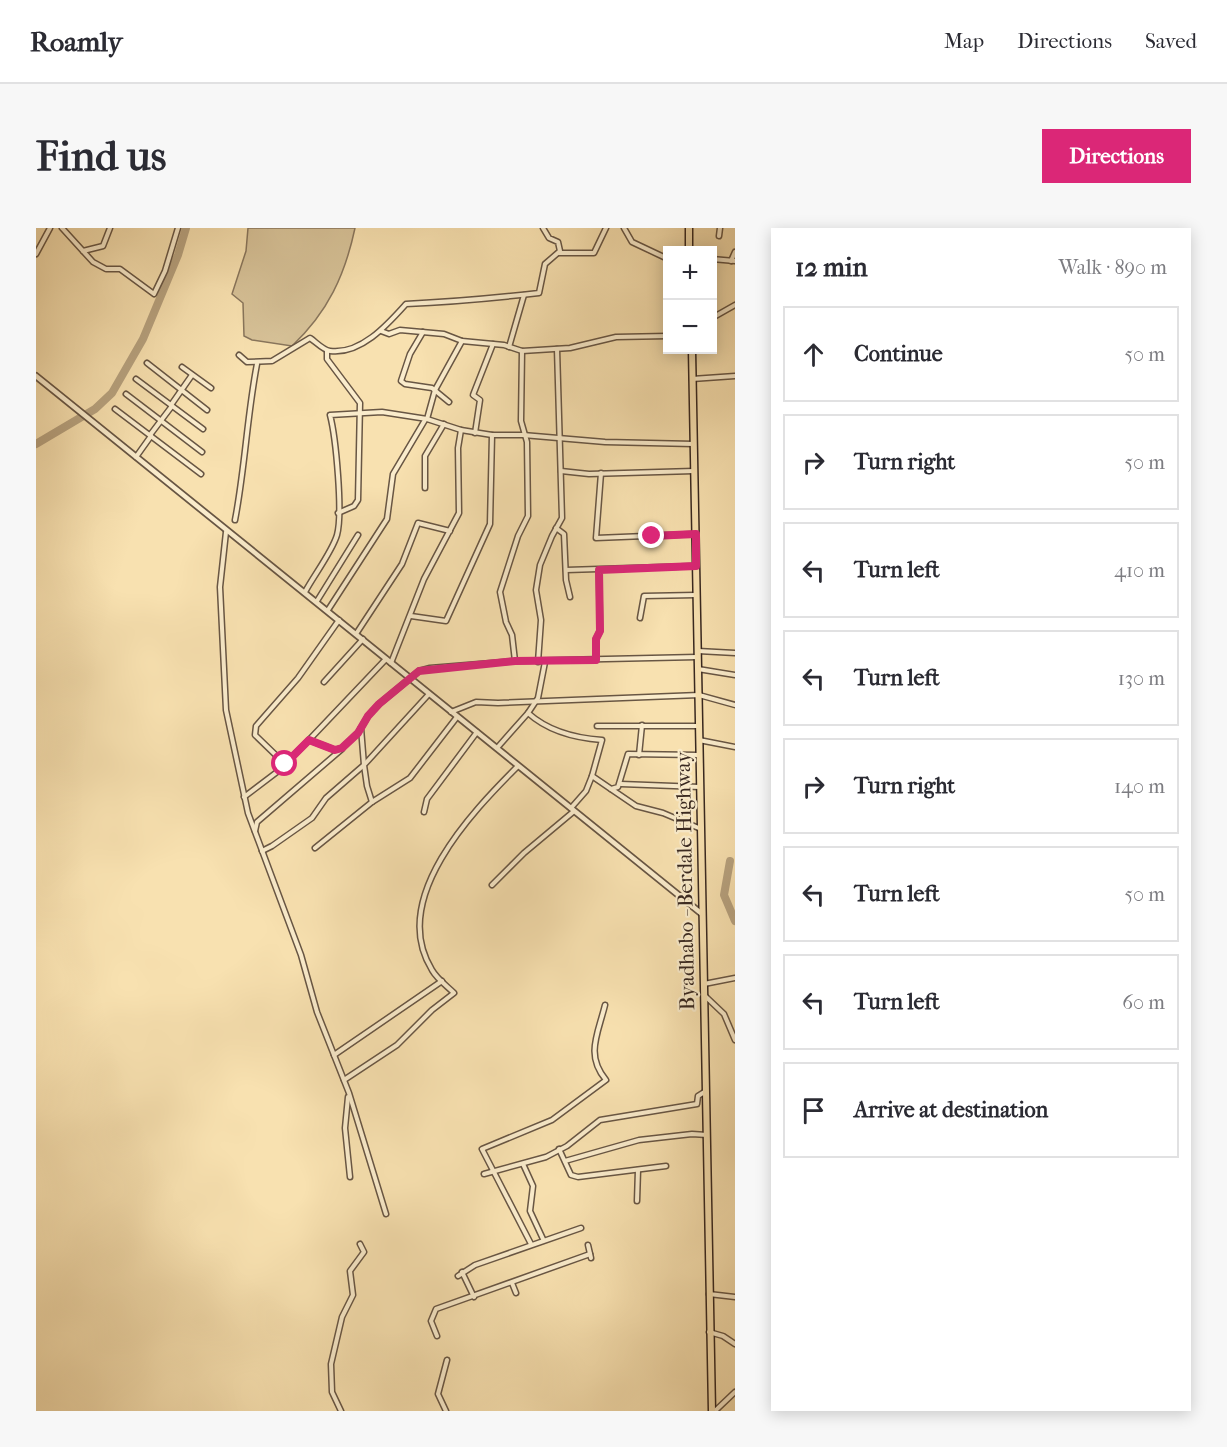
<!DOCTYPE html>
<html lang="en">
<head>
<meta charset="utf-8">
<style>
  :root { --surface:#fff; --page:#f7f7f7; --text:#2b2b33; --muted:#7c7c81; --line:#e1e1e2; --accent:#db2777 }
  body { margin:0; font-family:"IM FELL French Canon",serif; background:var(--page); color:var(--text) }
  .controls { position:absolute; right:18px; top:18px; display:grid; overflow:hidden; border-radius:0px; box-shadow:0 3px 15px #0003 }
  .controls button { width:54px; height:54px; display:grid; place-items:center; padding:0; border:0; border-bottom:2px solid var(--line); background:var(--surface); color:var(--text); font:30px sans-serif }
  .stop { position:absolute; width:18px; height:18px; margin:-14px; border:4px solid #db2777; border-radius:50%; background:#fff }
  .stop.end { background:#db2777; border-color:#fff; box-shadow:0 2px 6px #0008 }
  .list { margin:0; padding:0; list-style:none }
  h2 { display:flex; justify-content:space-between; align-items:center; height:78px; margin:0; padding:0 24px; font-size:26px }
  h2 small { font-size:20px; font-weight:400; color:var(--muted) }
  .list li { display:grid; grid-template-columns:39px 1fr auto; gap:18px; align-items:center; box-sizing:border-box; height:96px; margin:0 12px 12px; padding:0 12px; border:2px solid var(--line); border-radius:0px }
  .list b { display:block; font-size:22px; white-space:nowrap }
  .list em { font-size:20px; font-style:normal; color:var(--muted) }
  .icon { flex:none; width:33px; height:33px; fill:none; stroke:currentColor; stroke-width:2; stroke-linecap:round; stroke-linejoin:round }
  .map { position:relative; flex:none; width:699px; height:1183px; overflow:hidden; border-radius:0px }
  header { display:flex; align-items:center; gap:36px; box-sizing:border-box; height:84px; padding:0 30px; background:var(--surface); border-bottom:2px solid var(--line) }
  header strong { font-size:28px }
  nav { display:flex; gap:33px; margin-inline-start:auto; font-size:21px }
  .intro { display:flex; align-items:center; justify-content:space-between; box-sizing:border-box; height:144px; padding:0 36px }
  h1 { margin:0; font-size:42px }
  .button { padding:15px 27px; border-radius:0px; background:var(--accent); color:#fff; font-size:21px; font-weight:700 }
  main { display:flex; gap:36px; padding:0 36px }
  aside { flex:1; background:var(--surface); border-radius:0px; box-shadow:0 3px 15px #0003 }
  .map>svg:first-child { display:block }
</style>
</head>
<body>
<header>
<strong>Roamly</strong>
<nav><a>Map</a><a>Directions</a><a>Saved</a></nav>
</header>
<div class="intro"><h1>Find us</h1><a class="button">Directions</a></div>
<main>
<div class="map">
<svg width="699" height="1183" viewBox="0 0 699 1183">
  <rect width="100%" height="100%" fill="#f8e1b0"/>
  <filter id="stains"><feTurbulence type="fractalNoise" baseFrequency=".00333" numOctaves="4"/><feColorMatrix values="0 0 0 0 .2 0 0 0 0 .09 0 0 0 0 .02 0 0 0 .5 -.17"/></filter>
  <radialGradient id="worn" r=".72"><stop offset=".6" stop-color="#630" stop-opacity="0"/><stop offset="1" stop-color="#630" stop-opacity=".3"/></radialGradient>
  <!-- green -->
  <path fill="#d7c298" stroke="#88755c" stroke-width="1.5" d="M212,0H319C309,47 292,84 256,118L216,112L208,108L207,75L196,66L210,23Z"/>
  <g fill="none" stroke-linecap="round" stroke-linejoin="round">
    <!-- river -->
    <g stroke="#b7a27f" stroke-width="8">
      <path d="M0,216L59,181L76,165L107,111L142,27L150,0"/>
      <path d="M694,633L688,667L699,693"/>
    </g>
    <!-- minor casing -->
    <g stroke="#685644" stroke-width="7">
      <g id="minor">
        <path d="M26,0L57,34L70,41H84L118,66L129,43L142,0"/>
        <path d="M588,0L596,14L632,31"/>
        <path d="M683,8L684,0"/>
        <path d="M47,23L67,18L74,0"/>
        <path d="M523,25H558L570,0"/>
        <path d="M0,26L14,0"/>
        <path d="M676,31L699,33"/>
        <path d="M695,33L699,24"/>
        <path d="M676,90L699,77"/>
        <path d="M345,103L353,106L364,102L408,106L426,113L468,117L486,123L534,120L580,109L632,108"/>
        <path d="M387,104L374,126L365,153L369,156L396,160L413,174"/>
        <path d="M473,119L488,67"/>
        <path d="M291,123V131L324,175L322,272L318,278L302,285"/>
        <path d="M203,127L211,134L236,133L274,110C280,114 287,122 294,123C325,127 352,96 370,76C415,74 459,70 503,65L509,36L524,23L522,14L513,10L507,0"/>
        <path d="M111,135L171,182"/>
        <path d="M146,139L175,160"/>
        <path d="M100,151L167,201"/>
        <path d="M656,151L699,148"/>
        <path d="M90,166L166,224"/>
        <path d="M135,177L156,147"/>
        <path d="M79,181L165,246"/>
        <path d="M391,191L399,162L426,113"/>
        <path d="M439,205L444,172L437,167L457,116"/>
        <path d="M114,207L136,178"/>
        <path d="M100,229L115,208"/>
        <path d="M525,243L553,246L658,243"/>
        <path d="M565,245L560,310L659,306"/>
        <path d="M389,260V228L408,196"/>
        <path d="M199,292C209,240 211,188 221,136"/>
        <path d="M520,300L528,306L530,352L534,369"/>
        <path d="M190,304L184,359L190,482L212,585L265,727L281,784L313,865L350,986"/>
        <path d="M530,342L660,338"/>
        <path d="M269,364C278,347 296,324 301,307C307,285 300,210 294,187L346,184L391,191L425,202L456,207H487L569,214L658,216"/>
        <path d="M281,373L322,307"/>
        <path d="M292,382L351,291L357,246L389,192"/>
        <path d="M375,388L410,393L454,296L456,207"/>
        <path d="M604,390L608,368L660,367"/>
        <path d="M320,406L366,336L382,295L414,303"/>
        <path d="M662,423L699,425"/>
        <path d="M560,432V411L564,403L563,342"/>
        <path d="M479,433L476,407L470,394L464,364L482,308L492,288L491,214L485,193L486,123"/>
        <path d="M502,434L505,392L500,362L504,337L516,308L526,290L521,121"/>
        <path d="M355,435L388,351L423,285L422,220L425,202"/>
        <path d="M662,441L699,447"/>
        <path d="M288,454L327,411"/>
        <path d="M415,484L440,474L462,475L663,467L699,477"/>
        <path d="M492,485L502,470L509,434"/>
        <path d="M561,498H663"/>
        <path d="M273,512L350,431"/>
        <path d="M663,512L699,519"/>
        <path d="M461,520L492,485C512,503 538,510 566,512L556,548"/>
        <path d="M603,527L606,497"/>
        <path d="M249,536L219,507L220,498L262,450L303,392"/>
        <path d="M585,556L664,559"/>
        <path d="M575,561L600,578L627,585L665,601"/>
        <path d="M208,569L241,544L273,512L299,522L306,520L322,505L332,488L343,476L383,443L394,440L479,433L661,429"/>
        <path d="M336,574L331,558L328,537L393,466"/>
        <path d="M535,580L550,563L556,548L575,561L582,559L592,526L663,527"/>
        <path d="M388,584L391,571L441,504"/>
        <path d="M219,603L221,594L306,521"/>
        <path d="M279,620L336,574L374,550L421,489"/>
        <path d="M226,623L236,618L276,590L290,570L328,537L325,500"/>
        <path d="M456,657L488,625L537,584"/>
        <path d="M668,756L699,750"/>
        <path d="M668,767L688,786L699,812"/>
        <path d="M298,827L406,753"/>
        <path d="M308,852L361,817L396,782L418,765C411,758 401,751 396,742C352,671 436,584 482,538"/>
        <path d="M312,869L309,900L314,949"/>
        <path d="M523,921L535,947L542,949L630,938"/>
        <path d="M529,933L603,912L656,906L671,907"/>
        <path d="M487,936L497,958L494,983L507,1011"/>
        <path d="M448,946L510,929L531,918L564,892L661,876L662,868L670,863"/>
        <path d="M601,973L602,942"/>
        <path d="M495,1016L446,921L516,892L570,852C549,827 562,806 569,777"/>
        <path d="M552,1017L555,1030"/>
        <path d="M426,1044L438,1069"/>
        <path d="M422,1048L439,1037L545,1000"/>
        <path d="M476,1055L480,1065"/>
        <path d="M673,1066L699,1069"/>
        <path d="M673,1104L687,1108L699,1116"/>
        <path d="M401,1108L395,1093L400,1081L554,1026"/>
        <path d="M305,1183L296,1164L295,1136L306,1089L317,1067L314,1043L328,1024L324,1016"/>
        <path d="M410,1183L402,1166L411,1132"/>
        <path d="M679,1183L699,1164"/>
      </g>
    </g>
    <!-- tertiary casing -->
    <g stroke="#685644" stroke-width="8">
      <path id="tertiary" d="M0,148L666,686"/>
    </g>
    <!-- primary casing -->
    <g stroke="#382820" stroke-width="9">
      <g id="primary">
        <path d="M653,22V0"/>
        <path d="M656,122L676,1183"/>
      </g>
    </g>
    <!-- minor -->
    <use href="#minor" stroke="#faeccc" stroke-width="4"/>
    <!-- tertiary -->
    <use href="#tertiary" stroke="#faeccc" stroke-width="4.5"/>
    <!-- primary -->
    <use href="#primary" stroke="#f8e1b0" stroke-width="6"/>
  </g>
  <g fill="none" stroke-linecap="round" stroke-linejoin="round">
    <!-- route -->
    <path stroke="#db2777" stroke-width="8" d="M249,536L273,512L299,522L306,520L322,505L332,488L343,476L383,443L479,433L560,432V411L564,403L563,342L660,338V306L616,308"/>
  </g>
  <g text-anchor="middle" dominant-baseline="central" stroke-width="4.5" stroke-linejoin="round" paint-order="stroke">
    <!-- street labels -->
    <g font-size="21" fill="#382820" stroke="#faeccc">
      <text transform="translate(649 653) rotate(-91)">Byadhabo - Berdale Highway</text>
    </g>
  </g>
  <rect width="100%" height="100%" filter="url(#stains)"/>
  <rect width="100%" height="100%" fill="url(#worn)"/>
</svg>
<div class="controls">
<button>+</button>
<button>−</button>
</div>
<div class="stop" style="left:249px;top:536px"></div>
<div class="stop end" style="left:616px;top:308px"></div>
</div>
<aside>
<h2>12 min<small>Walk · 890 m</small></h2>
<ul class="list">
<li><svg class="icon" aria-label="ahead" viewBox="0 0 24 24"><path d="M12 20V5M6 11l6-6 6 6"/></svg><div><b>Continue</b></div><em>50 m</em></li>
<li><svg class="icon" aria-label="right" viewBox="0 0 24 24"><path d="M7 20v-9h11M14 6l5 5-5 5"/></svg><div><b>Turn right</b></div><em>50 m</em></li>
<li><svg class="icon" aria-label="left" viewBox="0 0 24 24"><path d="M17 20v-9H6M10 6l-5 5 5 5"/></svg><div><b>Turn left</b></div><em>410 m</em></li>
<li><svg class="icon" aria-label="left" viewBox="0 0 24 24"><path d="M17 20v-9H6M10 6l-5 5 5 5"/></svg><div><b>Turn left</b></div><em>130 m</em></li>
<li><svg class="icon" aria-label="right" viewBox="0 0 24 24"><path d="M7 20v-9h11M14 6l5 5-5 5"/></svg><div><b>Turn right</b></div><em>140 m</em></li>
<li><svg class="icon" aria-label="left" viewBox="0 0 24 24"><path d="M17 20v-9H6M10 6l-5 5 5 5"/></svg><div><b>Turn left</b></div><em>50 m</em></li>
<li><svg class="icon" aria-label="left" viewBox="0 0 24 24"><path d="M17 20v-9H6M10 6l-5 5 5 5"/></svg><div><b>Turn left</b></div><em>60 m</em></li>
<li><svg class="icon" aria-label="arrive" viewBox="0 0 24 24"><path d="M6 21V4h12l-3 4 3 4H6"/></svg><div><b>Arrive at destination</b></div></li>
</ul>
</aside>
</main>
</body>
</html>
